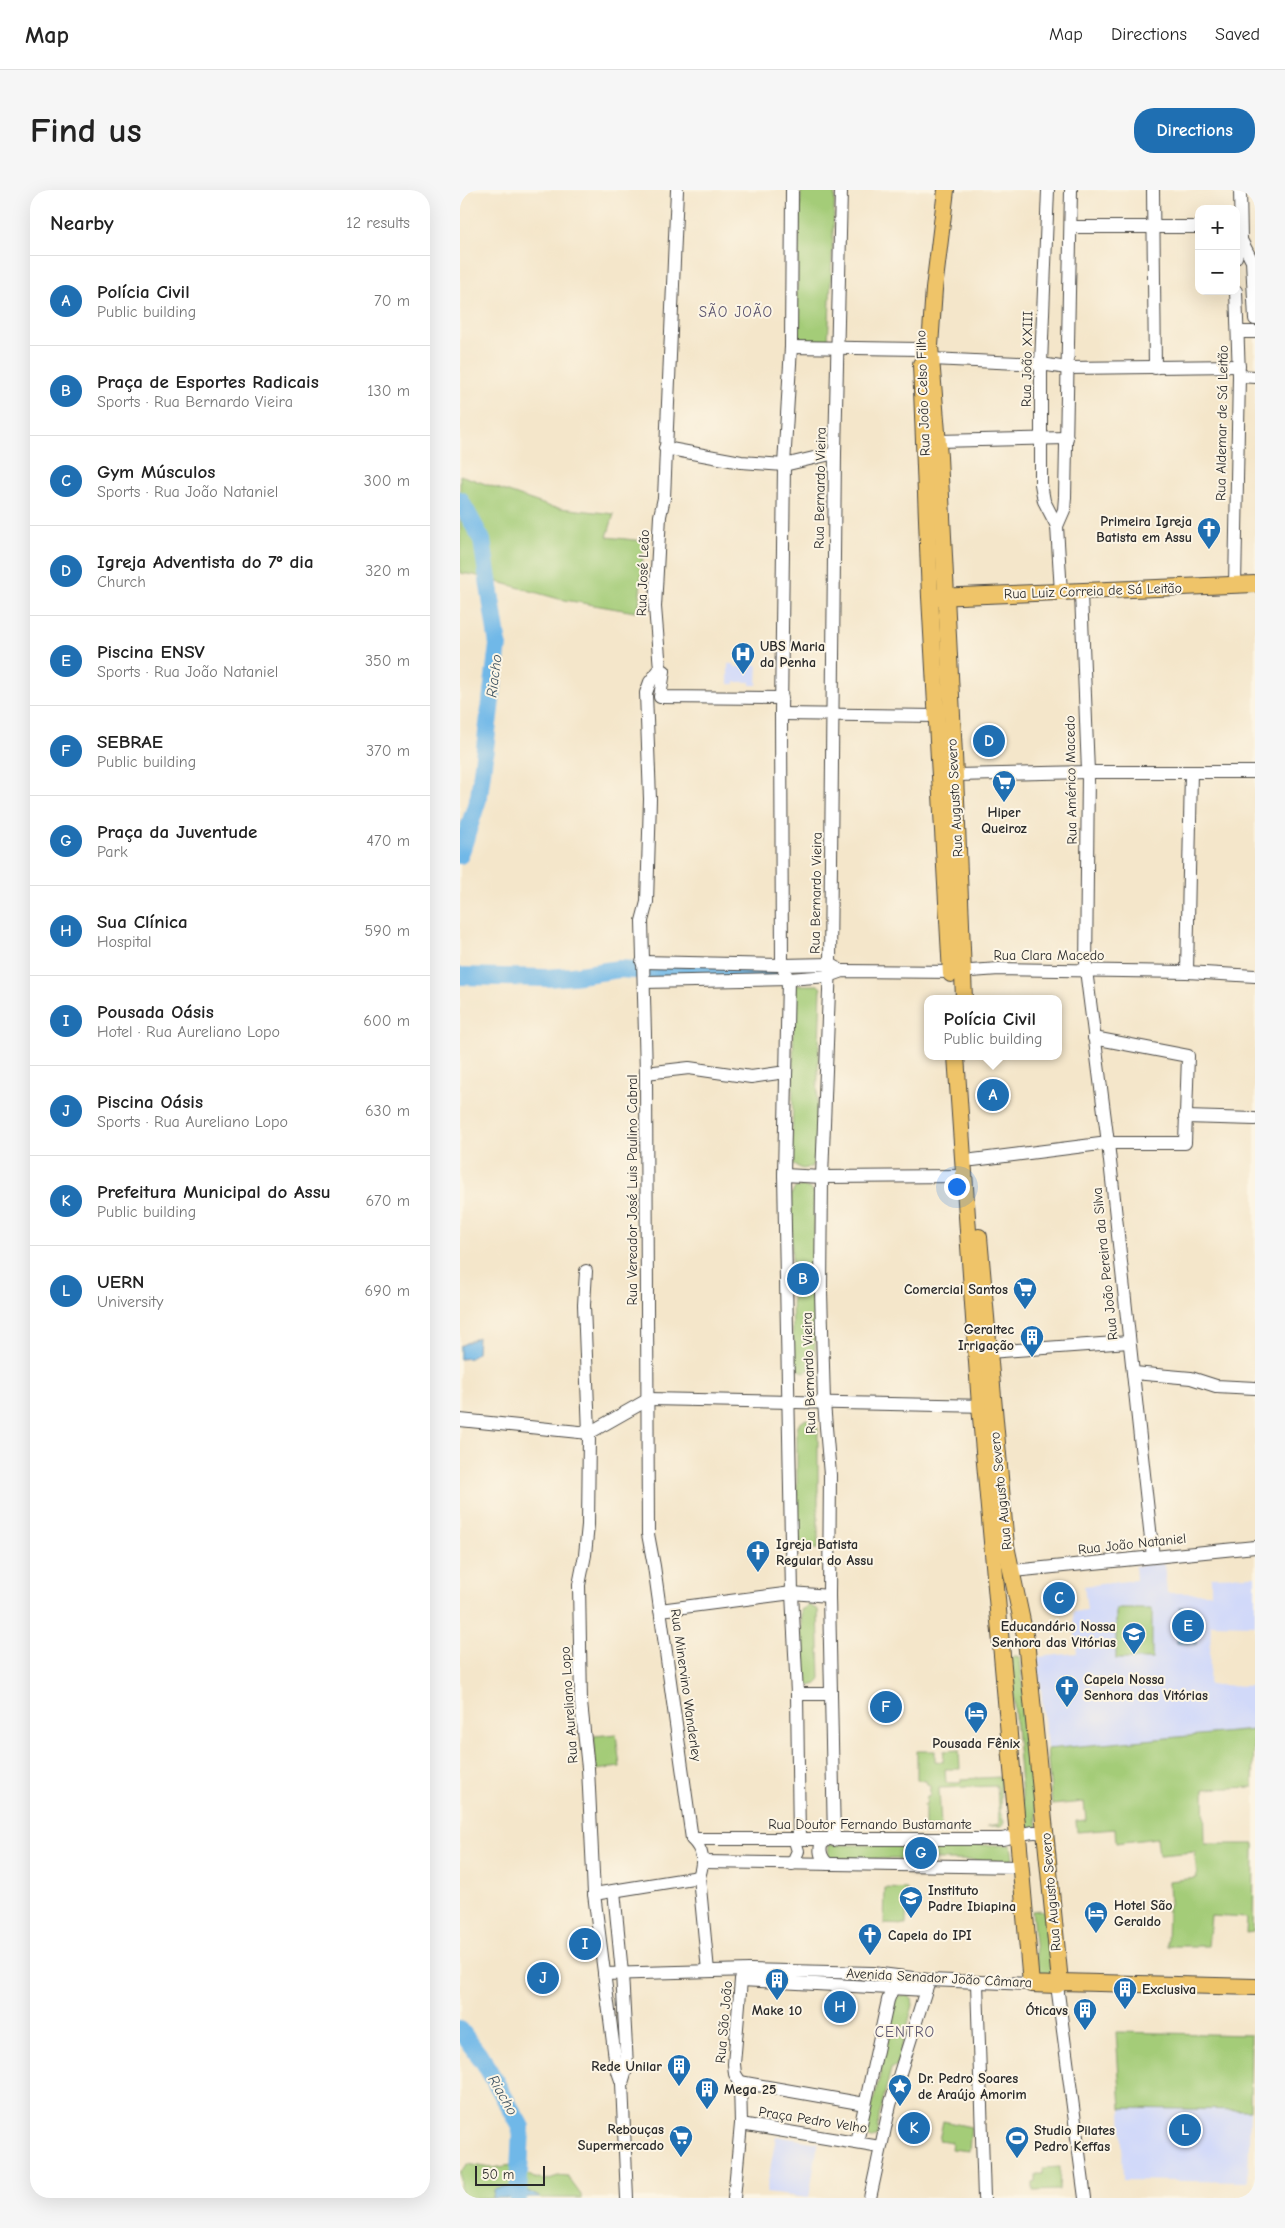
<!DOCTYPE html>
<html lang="en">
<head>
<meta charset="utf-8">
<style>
  :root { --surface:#fff; --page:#f6f6f6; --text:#222; --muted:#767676; --line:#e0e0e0; --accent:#1f6fb2 }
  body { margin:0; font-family:"Comic Neue",sans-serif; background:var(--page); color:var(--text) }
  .controls { position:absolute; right:15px; top:15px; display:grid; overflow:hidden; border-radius:10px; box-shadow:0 5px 20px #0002 }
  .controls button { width:45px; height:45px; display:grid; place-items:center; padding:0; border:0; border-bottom:1px solid var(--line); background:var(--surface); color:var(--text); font:25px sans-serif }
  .scale { position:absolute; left:15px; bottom:12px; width:70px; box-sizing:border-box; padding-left:5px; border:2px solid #2b2b2b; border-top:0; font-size:14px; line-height:18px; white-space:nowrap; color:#2b2b2b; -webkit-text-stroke:4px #fcf5e5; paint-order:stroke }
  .you { position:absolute; left:496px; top:996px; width:18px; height:18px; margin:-12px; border:4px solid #fff; border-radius:50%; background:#1a73e8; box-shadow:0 0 0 8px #1a73e833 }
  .badge { display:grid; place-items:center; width:32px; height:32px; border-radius:50%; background:var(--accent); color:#fff; font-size:16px; font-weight:700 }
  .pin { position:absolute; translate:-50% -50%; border:2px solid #fff; box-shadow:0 1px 5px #0006 }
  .popup { position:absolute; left:464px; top:805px; width:138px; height:65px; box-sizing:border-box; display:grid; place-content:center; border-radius:10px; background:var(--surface); filter:drop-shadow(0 1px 4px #0005); font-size:16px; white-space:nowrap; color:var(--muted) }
  .popup b { font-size:19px; color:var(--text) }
  .popup::after { content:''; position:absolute; left:50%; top:100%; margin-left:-10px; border:10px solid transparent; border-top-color:var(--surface) }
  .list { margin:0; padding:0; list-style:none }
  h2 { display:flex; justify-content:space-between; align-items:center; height:65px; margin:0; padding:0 20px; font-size:21px }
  h2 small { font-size:16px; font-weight:400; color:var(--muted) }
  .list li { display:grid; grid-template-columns:32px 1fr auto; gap:15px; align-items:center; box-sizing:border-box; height:90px; padding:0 20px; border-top:1px solid var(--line) }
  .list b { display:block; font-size:19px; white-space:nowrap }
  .list p { margin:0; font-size:16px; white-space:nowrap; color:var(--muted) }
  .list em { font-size:16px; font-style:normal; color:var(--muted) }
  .map { position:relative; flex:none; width:795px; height:2008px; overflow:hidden; border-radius:20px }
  header { display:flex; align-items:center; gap:30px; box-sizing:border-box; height:70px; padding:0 25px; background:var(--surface); border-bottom:1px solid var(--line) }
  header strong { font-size:24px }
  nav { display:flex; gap:28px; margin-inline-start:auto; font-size:18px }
  .intro { display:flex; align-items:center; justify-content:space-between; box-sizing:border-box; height:120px; padding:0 30px }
  h1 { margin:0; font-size:35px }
  .button { padding:12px 22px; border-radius:20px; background:var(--accent); color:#fff; font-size:18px; font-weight:700 }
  main { display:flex; gap:30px; padding:0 30px }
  aside { flex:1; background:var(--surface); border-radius:20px; box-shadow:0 5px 20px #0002 }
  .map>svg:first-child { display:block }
</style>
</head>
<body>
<header>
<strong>Map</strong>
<nav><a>Map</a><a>Directions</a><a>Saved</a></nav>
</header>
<div class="intro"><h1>Find us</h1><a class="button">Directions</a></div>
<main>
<aside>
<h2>Nearby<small>12 results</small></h2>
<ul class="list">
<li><span class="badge">A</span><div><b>Polícia Civil</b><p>Public building</p></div><em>70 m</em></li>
<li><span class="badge">B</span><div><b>Praça de Esportes Radicais</b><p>Sports · Rua Bernardo Vieira</p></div><em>130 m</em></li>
<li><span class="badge">C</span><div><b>Gym Músculos</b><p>Sports · Rua João Nataniel</p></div><em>300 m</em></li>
<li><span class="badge">D</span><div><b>Igreja Adventista do 7º dia</b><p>Church</p></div><em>320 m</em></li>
<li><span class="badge">E</span><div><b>Piscina ENSV</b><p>Sports · Rua João Nataniel</p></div><em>350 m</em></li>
<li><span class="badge">F</span><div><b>SEBRAE</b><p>Public building</p></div><em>370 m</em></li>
<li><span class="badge">G</span><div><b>Praça da Juventude</b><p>Park</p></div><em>470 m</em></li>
<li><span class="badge">H</span><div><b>Sua Clínica</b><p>Hospital</p></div><em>590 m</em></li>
<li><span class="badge">I</span><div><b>Pousada Oásis</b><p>Hotel · Rua Aureliano Lopo</p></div><em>600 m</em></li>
<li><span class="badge">J</span><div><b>Piscina Oásis</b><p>Sports · Rua Aureliano Lopo</p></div><em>630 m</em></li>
<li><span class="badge">K</span><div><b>Prefeitura Municipal do Assu</b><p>Public building</p></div><em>670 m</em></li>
<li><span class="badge">L</span><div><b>UERN</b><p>University</p></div><em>690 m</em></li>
</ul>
</aside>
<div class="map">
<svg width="795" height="2008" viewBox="0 0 795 2008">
  <rect width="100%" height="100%" fill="#fcf5e5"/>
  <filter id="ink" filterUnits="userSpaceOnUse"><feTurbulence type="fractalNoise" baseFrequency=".02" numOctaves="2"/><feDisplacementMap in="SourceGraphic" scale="10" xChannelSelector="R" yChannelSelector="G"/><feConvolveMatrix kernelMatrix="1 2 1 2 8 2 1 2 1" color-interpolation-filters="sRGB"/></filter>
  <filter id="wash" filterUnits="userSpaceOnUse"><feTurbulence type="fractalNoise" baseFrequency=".0096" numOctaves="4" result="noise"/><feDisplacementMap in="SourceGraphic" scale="20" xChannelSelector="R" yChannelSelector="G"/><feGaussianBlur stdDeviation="1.12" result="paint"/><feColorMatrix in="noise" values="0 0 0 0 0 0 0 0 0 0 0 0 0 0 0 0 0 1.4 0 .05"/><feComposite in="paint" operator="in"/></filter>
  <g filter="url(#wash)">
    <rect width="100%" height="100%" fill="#f4e6ca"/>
    <!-- built -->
    <g fill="#d1d9f9">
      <path d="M268,474H274L275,477H289L290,475H298L297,495H290V492H275V494H268Z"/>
      <path d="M704,1373L707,1403H751V1387L795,1386V1435L751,1434L749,1495L795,1496L794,1540L587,1559L578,1467L617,1463L613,1422L627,1420L624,1396L676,1390L675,1376Z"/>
      <path d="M661,1918L790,1920L788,1992L663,1990Z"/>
      <path d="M316,1946L358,1953L349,2008L306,2003Z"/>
    </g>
    <!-- green -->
    <g fill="#a4cc78" stroke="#687c52">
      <path d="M341,0H375L368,154L335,152Z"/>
      <path d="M0,285L91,317L154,324L147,347L184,351L179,416L175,422L99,409L14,385L0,383Z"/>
      <path d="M337,795H358L361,798L355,970L351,977L343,979L334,975L332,969L334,797Z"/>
      <path d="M343,996L351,999L354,1005L355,1174L353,1178L344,1182L335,1178L333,1173L331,1005L335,998Z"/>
      <path d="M346,1229L354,1232L358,1239V1359H337V1239L339,1234Z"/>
      <path d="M349,1415L358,1420L360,1489L357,1494L350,1496L342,1490L341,1420Z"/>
      <rect x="656" y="1419" width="36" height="50"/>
      <path d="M555,1466L560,1467L578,1639L565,1640L550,1468Z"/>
      <path d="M794,1540L793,1597L744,1599L745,1654H794L793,1742L786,1743L787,1728L751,1726L748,1756H707L708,1716L710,1715L709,1691L737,1688L735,1662L699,1665L697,1648L656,1653L655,1639L617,1642L616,1631L626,1630L624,1612L592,1615L587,1559Z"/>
      <path d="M156,1544L160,1577L136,1580L134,1546Z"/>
      <path d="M499,1560L500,1579H485L486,1593H501V1589L541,1587L540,1622L544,1632L542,1636H527L539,1634L537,1596L479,1598L481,1637H465V1617L462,1615H466L467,1606L470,1605V1595L467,1594L466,1591L457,1590V1561H475V1571L483,1572L484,1561Z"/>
      <path d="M369,1655H551L553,1668L551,1671L368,1668Z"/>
      <path d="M425,1698L447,1699L446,1735L424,1734Z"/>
      <path d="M580,1720L586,1722L592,1785L578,1786L572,1721Z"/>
      <path d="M446,1805L452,1809L453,1815L437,1875L431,1879L419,1926L418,1946L410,1949L405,1944L422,1877L420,1871L434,1811L438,1806Z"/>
      <path d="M656,1842L791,1845L790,1920L661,1918Z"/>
      <path d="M483,1931L511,1937L509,1961L491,1959L492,1952L479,1950Z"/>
      <path d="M8,1974L31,1978L52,1975L76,1989L86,1990L98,1986L108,1987L121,2005V2008H81L65,2000H34L33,2008H0V1982Z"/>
      <path d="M600,1977L599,2000L573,2001V1993L576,1992V1984H583V1978Z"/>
    </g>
    <!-- water -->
    <g fill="#70b8e8" stroke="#4e728a">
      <path d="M18,1147L17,1163L10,1168L0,1169V1156Z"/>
      <path d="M720,1417L738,1419L736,1454L717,1453Z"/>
      <path d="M47,1997L65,2000L81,2008H33L34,2000Z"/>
    </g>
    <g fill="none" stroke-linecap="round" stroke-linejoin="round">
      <!-- river -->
      <g stroke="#70b8e8" stroke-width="18">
        <path d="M0,310L22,350L38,455L19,606L0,665"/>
        <path d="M0,786L86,788L113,786L159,779L204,782H312"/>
        <path d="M0,1840L24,1872L61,1937L58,2008"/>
      </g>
    </g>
  </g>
  <g filter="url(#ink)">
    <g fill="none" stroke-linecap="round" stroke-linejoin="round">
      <!-- minor casing -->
      <g stroke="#494743" stroke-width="14">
        <g id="minor">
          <path d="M217,0L204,308L200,326L195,417L200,479L190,492L186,503L190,609L187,712L182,731L186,883L188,1344L194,1376L232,1649C244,1661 244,1671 239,1687L248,1781"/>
          <path d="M332,0L331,157L324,275L321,524L322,775L328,789L324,985L332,1403L337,1504L339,1650"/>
          <path d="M588,0L581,174V294L584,311L597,336"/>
          <path d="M693,0L695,178"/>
          <path d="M611,37H739"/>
          <path d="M781,50L792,71L795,129"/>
          <path d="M776,67L781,50L780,0"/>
          <path d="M778,142H795"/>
          <path d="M331,157L460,159"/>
          <path d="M471,169L581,174L607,178L779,176"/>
          <path d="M779,186L795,187"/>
          <path d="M477,251L607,248"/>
          <path d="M205,258L281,272L324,275L375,263"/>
          <path d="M775,395L779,186L776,101"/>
          <path d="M601,403L597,336L604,320L605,307L611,0"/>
          <path d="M621,403L628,582L626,780L648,953L693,1367"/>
          <path d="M200,479L204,481L200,507L322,508"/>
          <path d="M321,524L477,526"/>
          <path d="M495,585L628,582H795"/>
          <path d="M182,772L322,775L370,774L377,778"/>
          <path d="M727,782L731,582"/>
          <path d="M184,792L328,789L369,786L383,781L497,782L539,779L727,782L795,786"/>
          <path d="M186,883L229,878L291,887L326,882"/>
          <path d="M725,927L795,929"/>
          <path d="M513,970L648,953H725L728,866L634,848"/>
          <path d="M324,985L362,987L503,986"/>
          <path d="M126,1081L124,1115L129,1243L128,1335L125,1365L119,1395L121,1513L128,1578L134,1704L156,1876L162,1893"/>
          <path d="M528,1162L669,1152"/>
          <path d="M674,1183L731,1188L756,1196L795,1198"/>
          <path d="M189,1209L528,1216"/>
          <path d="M0,1230L129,1243"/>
          <path d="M129,1243L189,1209"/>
          <path d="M553,1381L795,1357"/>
          <path d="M200,1420L332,1403L369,1406"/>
          <path d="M337,1504H370"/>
          <path d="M232,1649H542C557,1647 571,1638 586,1644"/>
          <path d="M332,1649L335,1651L338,1661L332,1674"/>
          <path d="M366,1650L361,1655C359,1663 362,1669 368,1674"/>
          <path d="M374,1650L369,1406L370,1285L364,1213L361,1101L362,987L370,774L375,263L381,0"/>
          <path d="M243,1672L562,1677"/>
          <path d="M154,1701L162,1783L167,1876L162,1893L167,2008"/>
          <path d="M134,1704L239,1687"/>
          <path d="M144,1784L290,1780L413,1783L469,1790L571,1794"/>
          <path d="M281,1790L466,1800"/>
          <path d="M517,1793L524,2008"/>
          <path d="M597,1795L625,2008"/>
          <path d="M280,1892L405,1914"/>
          <path d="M281,1934L420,1957"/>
          <path d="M397,1952L428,1810L435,1792"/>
          <path d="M274,2008L281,1934L280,1892L275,1884L274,1874L281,1790L284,1783L290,1780"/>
          <path d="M410,2008L430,1915L469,1790"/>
        </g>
      </g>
      <!-- major casing -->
      <g stroke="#494743" stroke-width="18">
        <g id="major">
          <path d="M486,0L474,99L470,156L479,267L495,585L504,809"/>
          <path d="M461,174L470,407L491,784"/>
          <path d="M475,407L795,394"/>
          <path d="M496,866L520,1216L571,1794L597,1795L600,1792L795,1797"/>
          <path d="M519,1047L546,1356L566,1450L600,1792"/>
        </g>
      </g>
      <!-- minor -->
      <use href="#minor" stroke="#fff" stroke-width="12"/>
      <!-- major -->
      <use href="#major" stroke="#efc469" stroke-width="16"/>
    </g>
  </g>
  <!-- icons -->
  <defs>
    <g id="church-pin" transform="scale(1.25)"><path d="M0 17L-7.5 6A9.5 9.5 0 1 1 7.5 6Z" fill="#1f6fb2" stroke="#fcf5e5"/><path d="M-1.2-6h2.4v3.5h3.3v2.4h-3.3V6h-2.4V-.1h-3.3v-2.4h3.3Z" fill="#fff"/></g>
    <g id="hospital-pin" transform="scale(1.25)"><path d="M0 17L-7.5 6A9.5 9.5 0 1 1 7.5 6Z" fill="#1f6fb2" stroke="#fcf5e5"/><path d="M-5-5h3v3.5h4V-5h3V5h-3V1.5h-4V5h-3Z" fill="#fff"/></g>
    <g id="supermarket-pin" transform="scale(1.25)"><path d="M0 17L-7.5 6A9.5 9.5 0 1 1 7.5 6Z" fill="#1f6fb2" stroke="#fcf5e5"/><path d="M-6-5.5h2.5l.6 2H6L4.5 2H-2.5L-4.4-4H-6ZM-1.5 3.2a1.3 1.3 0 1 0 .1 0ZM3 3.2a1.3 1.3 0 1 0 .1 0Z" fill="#fff"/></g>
    <g id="building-pin" transform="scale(1.25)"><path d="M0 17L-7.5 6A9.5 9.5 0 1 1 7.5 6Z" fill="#1f6fb2" stroke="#fcf5e5"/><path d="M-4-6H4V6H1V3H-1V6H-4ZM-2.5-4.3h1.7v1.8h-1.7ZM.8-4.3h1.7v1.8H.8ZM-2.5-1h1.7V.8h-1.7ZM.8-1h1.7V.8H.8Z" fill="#fff"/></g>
    <g id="school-pin" transform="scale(1.25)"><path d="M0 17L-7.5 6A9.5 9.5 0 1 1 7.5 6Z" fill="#1f6fb2" stroke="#fcf5e5"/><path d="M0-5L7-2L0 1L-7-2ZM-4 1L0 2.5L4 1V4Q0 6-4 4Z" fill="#fff"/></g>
    <g id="hotel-pin" transform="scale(1.25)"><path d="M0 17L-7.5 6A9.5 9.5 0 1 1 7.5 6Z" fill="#1f6fb2" stroke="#fcf5e5"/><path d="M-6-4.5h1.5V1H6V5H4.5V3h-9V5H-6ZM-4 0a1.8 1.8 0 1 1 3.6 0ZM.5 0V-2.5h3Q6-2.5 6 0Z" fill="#fff"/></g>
    <g id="sight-pin" transform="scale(1.25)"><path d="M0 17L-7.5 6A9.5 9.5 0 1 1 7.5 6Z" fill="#1f6fb2" stroke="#fcf5e5"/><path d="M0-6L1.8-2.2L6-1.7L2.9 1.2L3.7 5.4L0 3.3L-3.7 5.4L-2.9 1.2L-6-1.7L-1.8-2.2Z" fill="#fff"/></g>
    <g id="stadium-pin" transform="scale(1.25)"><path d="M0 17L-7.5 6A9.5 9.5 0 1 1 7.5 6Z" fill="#1f6fb2" stroke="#fcf5e5"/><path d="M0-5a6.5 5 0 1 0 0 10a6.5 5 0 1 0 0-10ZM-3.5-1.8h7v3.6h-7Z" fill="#fff"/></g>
  </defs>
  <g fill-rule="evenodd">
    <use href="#church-pin" x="749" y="339"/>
    <use href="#hospital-pin" x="283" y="464"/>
    <use href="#supermarket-pin" x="544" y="592"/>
    <use href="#supermarket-pin" x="565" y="1099"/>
    <use href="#building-pin" x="572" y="1147"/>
    <use href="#church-pin" x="298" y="1362"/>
    <use href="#school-pin" x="674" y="1444"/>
    <use href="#church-pin" x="607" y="1497"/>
    <use href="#hotel-pin" x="516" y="1523"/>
    <use href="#school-pin" x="451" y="1708"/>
    <use href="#hotel-pin" x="636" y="1723"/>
    <use href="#church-pin" x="410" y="1745"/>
    <use href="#building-pin" x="317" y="1790"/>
    <use href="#building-pin" x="665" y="1799"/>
    <use href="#building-pin" x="625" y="1820"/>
    <use href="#building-pin" x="219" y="1876"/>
    <use href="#sight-pin" x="440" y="1896"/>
    <use href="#building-pin" x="247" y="1899"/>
    <use href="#supermarket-pin" x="221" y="1947"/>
    <use href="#stadium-pin" x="557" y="1948"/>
  </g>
  <g text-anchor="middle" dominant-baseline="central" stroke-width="4" stroke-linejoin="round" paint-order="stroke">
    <!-- street labels -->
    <g font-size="14" fill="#2b2b2b" stroke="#fcf5e5">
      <text transform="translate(567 169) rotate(-89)">Rua João XXIII</text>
      <text transform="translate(463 203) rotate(-92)">Rua João Celso Filho</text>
      <text transform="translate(762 233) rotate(-89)">Rua Aldemar de Sá Leitão</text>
      <text transform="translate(360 298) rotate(-89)">Rua Bernardo Vieira</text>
      <text transform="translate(183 383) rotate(-88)">Rua José Leão</text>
      <text transform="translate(633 401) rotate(-2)">Rua Luiz Correia de Sá Leitão</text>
      <text transform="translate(611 590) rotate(-91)">Rua Américo Macedo</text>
      <text transform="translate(495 608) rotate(-93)">Rua Augusto Severo</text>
      <text transform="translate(356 703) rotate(-89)">Rua Bernardo Vieira</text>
      <text x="589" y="765">Rua Clara Macedo</text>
      <text transform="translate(172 1000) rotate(-90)">Rua Vereador José Luis Paulino Cabral</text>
      <text transform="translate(645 1074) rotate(-96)">Rua João Pereira da Silva</text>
      <text transform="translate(349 1183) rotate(-92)">Rua Bernardo Vieira</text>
      <text transform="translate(541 1301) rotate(-96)">Rua Augusto Severo</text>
      <text transform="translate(672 1354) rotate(-6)">Rua João Nataniel</text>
      <text transform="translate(226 1495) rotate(82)">Rua Minervino Wanderley</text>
      <text transform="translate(109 1515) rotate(-94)">Rua Aureliano Lopo</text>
      <text x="410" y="1634">Rua Doutor Fernando Bustamante</text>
      <text transform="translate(591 1702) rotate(-95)">Rua Augusto Severo</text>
      <text transform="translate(479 1788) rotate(3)">Avenida Senador João Câmara</text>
      <text transform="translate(264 1832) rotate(-85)">Rua São João</text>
      <text transform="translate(353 1930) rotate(9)">Praça Pedro Velho</text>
    </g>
    <!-- poi labels -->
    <g font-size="14" font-weight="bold" fill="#2b2b2b" stroke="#fcf5e5" text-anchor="start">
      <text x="732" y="331" text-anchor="end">Primeira Igreja<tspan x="732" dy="16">Batista em Assu</tspan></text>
      <text x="300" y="456">UBS Maria<tspan x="300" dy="16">da Penha</tspan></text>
      <text x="544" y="622" text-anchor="middle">Hiper<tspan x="544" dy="16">Queiroz</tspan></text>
      <text x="548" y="1099" text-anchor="end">Comercial Santos</text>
      <text x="554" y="1139" text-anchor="end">Geraltec<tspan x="554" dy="16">Irrigação</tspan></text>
      <text x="316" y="1354">Igreja Batista<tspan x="316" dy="16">Regular do Assu</tspan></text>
      <text x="656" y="1436" text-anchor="end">Educandário Nossa<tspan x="656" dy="16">Senhora das Vitórias</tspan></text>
      <text x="624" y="1489">Capela Nossa<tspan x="624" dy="16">Senhora das Vitórias</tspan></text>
      <text x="516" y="1553" text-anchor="middle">Pousada Fênix</text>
      <text x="468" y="1700">Instituto<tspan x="468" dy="16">Padre Ibiapina</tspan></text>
      <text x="654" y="1715">Hotel São<tspan x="654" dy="16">Geraldo</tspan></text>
      <text x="428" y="1745">Capela do IPI</text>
      <text x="682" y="1799">Exclusiva</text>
      <text x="317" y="1820" text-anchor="middle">Make 10</text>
      <text x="608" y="1820" text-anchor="end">Óticavs</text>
      <text x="202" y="1876" text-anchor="end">Rede Unilar</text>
      <text x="458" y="1888">Dr. Pedro Soares<tspan x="458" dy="16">de Araújo Amorim</tspan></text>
      <text x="264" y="1899">Mega 25</text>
      <text x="204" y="1939" text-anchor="end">Rebouças<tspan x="204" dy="16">Supermercado</tspan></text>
      <text x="574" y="1940">Studio Pilates<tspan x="574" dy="16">Pedro Keffas</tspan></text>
    </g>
    <!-- neighbourhood labels -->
    <g font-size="15" letter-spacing="1" fill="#5e5770" stroke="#fcf5e5">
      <text x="276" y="122">SÃO JOÃO</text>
      <text x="445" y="1842">CENTRO</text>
    </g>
    <!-- water labels -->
    <g font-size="15" font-style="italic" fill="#405564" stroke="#fcf5e5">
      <text transform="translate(34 486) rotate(-83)">Riacho</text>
      <text transform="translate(43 1905) rotate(60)">Riacho</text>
    </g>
  </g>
</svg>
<div class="controls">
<button>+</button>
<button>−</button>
</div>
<div class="scale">50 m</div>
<div class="you"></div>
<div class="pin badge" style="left:533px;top:905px">A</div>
<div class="popup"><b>Polícia Civil</b>Public building</div>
<div class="pin badge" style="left:343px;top:1089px">B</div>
<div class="pin badge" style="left:599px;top:1408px">C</div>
<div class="pin badge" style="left:529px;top:551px">D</div>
<div class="pin badge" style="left:728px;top:1436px">E</div>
<div class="pin badge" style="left:426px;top:1517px">F</div>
<div class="pin badge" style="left:461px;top:1663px">G</div>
<div class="pin badge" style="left:380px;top:1817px">H</div>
<div class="pin badge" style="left:125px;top:1754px">I</div>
<div class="pin badge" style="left:83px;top:1788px">J</div>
<div class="pin badge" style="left:454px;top:1938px">K</div>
<div class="pin badge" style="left:725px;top:1940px">L</div>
</div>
</main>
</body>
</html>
